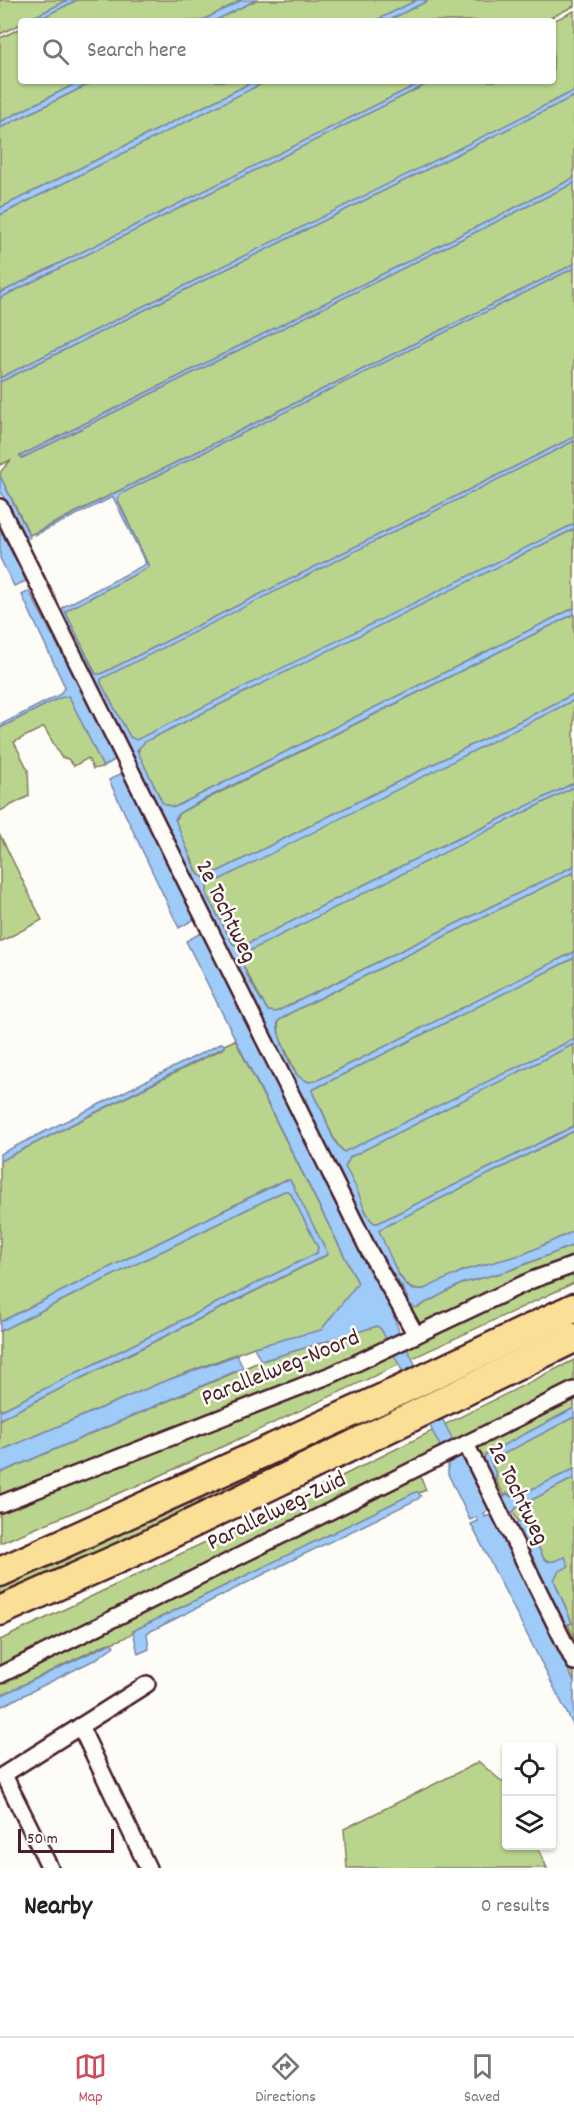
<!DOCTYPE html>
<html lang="en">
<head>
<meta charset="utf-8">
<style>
  :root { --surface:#fff; --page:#f6f6f6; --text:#222; --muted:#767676; --line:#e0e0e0; --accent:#d1495b }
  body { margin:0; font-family:Dekko,sans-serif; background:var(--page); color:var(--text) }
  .controls { position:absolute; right:18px; bottom:18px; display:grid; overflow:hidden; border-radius:6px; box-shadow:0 2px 4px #0004 }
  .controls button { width:54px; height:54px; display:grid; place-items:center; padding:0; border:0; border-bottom:2px solid var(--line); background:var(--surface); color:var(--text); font:30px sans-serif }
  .scale { position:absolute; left:18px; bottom:15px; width:96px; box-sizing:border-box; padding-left:6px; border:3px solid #4a1f2b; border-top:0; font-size:16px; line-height:21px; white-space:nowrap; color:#4a1f2b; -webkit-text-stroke:4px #fdfcf7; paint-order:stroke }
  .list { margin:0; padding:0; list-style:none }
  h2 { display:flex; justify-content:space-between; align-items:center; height:78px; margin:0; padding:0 24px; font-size:26px }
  h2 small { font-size:20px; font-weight:400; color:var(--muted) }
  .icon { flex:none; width:33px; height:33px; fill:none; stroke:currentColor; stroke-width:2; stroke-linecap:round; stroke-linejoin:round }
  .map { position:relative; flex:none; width:574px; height:1868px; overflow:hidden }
  .search { position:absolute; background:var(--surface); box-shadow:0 2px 4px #0004; left:18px; right:18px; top:18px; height:66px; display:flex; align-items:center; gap:15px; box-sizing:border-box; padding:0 21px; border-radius:6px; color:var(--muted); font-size:22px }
  .sheet { height:168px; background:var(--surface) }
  nav { display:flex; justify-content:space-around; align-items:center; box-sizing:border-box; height:84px; border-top:2px solid var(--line); background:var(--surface); font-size:16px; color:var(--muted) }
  nav a { display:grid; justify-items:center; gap:3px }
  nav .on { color:var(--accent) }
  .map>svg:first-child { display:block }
</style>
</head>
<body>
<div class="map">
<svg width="574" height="1868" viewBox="0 0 574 1868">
  <rect width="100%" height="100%" fill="#fdfcf7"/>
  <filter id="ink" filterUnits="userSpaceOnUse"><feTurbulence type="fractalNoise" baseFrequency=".0167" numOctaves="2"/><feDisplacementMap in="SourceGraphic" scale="12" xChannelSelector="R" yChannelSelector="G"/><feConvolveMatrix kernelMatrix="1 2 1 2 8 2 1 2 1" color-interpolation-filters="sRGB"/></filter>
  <g filter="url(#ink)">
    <!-- green -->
    <g fill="#b9d58d" stroke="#827a5c" stroke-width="1.5">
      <path d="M0,0H68L26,21H21V24L0,34Z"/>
      <path d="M77,0H242L201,21H35Z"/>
      <path d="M256,0H417L375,21H214Z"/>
      <path d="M429,0H574V6L544,21H387Z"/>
      <path d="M574,11V91L0,378V298L433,81H553V21Z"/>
      <path d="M21,28V81H81L0,122V38Z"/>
      <path d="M95,81H255L0,208V128Z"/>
      <path d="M267,81H424L0,293V215Z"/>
      <path d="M574,96V178L20,456L22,458L574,183V264L30,535L0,476L1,471L11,460L0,465V382Z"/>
      <path d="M574,268V437L101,674H96L65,611L149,567L117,498L120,494Z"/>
      <path d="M574,441V524L140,739L135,740L130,737L101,683V679L105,676Z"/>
      <path d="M574,529V608L175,807L166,805L162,802L138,753L140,745L146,741Z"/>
      <path d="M59,606L231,957L306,1099L307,1106C335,1165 361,1227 398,1282C405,1291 408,1300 416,1308L463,1283L508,1271L574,1245V1259L424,1325L418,1324L380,1267L55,608Z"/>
      <path d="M574,614V694L219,871L205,878L199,875L175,822L179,813Z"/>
      <path d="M69,696L103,767L93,769L88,758L74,766L68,759L61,757L44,727L14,742L28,770L29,796L0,811V728L59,698Z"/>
      <path d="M574,700V783L480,829L437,848L243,946L239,947L233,944L207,896V886L212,882Z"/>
      <path d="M574,787V866L276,1012L268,1011L243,966L241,958L245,953Z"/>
      <path d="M0,835L42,920L0,942Z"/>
      <path d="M574,872V952L318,1080L309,1082L298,1077L279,1036L278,1021L292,1012Z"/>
      <path d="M574,958V1039L349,1150L344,1152C332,1141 329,1126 323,1112C319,1104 314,1099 312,1090Z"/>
      <path d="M235,1040L358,1283L321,1331L254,1347L160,1383L0,1451V1419L327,1255L290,1180L282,1181L0,1322V1161L224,1048V1045Z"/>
      <path d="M574,1044V1126L378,1223H374L370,1220L345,1167L350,1157Z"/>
      <path d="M574,1131V1231C557,1239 541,1248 523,1254C505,1261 484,1264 465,1270C450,1276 431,1292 414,1289C401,1287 383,1243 379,1231L382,1228Z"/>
      <path d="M284,1191H288L291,1194L318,1247L317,1253L0,1411V1331Z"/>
      <path d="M574,1270V1283L153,1479L0,1543V1510L529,1287Z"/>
      <path d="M574,1318V1326L408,1408L0,1599V1583Z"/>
      <path d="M377,1326L381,1329L388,1341L331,1370L0,1498V1473L261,1361Z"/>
      <path d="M574,1360V1384L0,1667V1640L310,1492Z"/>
      <path d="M574,1396V1408L485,1455L483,1463L478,1449L483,1442Z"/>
      <path d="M574,1417V1469L516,1497L507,1493L504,1495L495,1478L497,1476L490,1461Z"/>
      <path d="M467,1464H471L574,1673V1682Z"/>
      <path d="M419,1474L426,1490L419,1493L416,1492L137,1629C128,1637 118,1642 106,1644L0,1696V1683Z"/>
      <path d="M574,1478V1638L568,1625L572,1623L554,1580L565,1557L552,1562L544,1559L533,1536L522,1522L518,1521L513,1512L516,1508Z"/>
      <path d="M479,1762L506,1785V1846H537L547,1868H347L344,1829Z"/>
    </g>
    <!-- water -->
    <g fill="#9ecbf8" stroke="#7c86a6" stroke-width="1.5">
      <path d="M68,0H77L35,21H26Z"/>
      <path d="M242,0H256L214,21H201Z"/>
      <path d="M417,0H429L387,21H375Z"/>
      <path d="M81,81H95L0,128V122Z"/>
      <path d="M255,81H267L0,215V208Z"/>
      <path d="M424,81H433L0,298V293Z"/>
      <path d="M574,91V96L0,382V378Z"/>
      <path d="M574,178V183L22,458L20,456Z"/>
      <path d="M574,264V268L120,494L117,499L149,567L65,611L94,671L96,674H101L574,437V441L101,679V683L130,737L136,740L574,524V529L146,741L137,750L162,802L166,805L175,807L574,608V614L197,803L179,813L175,819L195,869L199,875L205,878L574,694V700L207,886V896L233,944L239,947L243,946L437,848L480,829L574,783V787L245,953L241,958C245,976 258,996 268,1011L276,1012L574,866V872L292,1012L278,1021C275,1032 290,1065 297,1075C300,1078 305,1080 309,1082L318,1080L574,952V958L312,1090C314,1099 319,1104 323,1113C329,1127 332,1142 344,1152L574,1039V1044L350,1157L345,1167C349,1174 353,1181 356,1188C362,1200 364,1214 374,1223H378L574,1126V1131L382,1228L379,1231L398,1274L407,1286L413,1290L424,1289L465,1270L524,1254L574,1231V1245L508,1271L463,1283L416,1308L410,1304L404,1290L381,1256L311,1119L306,1099L301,1096L231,957L61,612L63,607L146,564L113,497L35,535V533Z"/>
      <path d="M0,476L30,537L27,539L24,538L0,490Z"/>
      <path d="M0,529L26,581L14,586L0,558Z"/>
      <path d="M29,591L109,743L116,759L103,767L69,696L59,698L0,728V725L59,695L65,687L22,595Z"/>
      <path d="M120,774L123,775L194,915L193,920L179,928L109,780Z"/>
      <path d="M199,934H204L392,1311L400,1334L461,1456L467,1464L491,1509L484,1513L485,1517L493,1514L574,1682V1727L471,1524L478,1521L476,1517L470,1520L448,1474V1462L381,1329L377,1326L261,1361L254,1347L321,1330L358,1283L186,941Z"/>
      <path d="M222,1043L224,1045V1047L0,1161V1154Z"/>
      <path d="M290,1180L328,1254L0,1419V1411L317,1253L318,1247L291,1194L288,1191H284L0,1331V1322L283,1181Z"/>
      <path d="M237,1355L243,1368L0,1473V1451L160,1383Z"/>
      <path d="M574,1408V1417L490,1461L497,1476L492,1478L483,1463L485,1455Z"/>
      <path d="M574,1469V1478L516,1508L513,1512H510L502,1499L507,1493L509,1496L516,1497Z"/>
      <path d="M416,1492H418L421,1496L418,1499L286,1563L147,1633L149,1649L138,1654L133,1631L137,1629Z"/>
      <path d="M518,1521H522L533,1536L544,1559C551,1565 558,1559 565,1557L569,1566L558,1572L554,1580L572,1623L565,1625L544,1588L515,1526Z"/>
      <path d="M111,1643L114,1646L96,1659L0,1707V1696Z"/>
    </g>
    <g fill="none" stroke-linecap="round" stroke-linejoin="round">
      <!-- street casing -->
      <g stroke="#4a1f2b" stroke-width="20">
        <g id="street">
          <path d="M0,507L370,1253L416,1335"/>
          <path d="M466,1444L574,1662"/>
          <path d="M0,1504L333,1374L532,1280L574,1265"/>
          <path d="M0,1675L574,1390"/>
          <path d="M80,1726L148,1868"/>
          <path d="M4,1775L50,1868"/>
          <path d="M0,1777L147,1684"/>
        </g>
      </g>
      <!-- highway casing -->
      <g stroke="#4a1f2b" stroke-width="33">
        <g id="highway">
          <path d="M0,1572L401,1390L574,1308"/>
          <path d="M0,1611L133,1552L574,1338"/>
        </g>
      </g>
      <!-- street -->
      <use href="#street" stroke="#fdfcf7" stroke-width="15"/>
      <!-- highway -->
      <use href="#highway" stroke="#fbdf96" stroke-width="28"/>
    </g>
  </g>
  <g text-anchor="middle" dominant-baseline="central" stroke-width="5" stroke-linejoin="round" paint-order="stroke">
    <!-- street labels -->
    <g font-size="24" fill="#4a1f2b" stroke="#fdfcf7">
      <text transform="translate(225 912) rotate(64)">2e Tochtweg</text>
      <text transform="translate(281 1369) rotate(-22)">Parallelweg-Noord</text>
      <text transform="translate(517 1494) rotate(64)">2e Tochtweg</text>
      <text transform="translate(277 1512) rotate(-26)">Parallelweg-Zuid</text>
    </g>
  </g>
</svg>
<div class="controls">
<button><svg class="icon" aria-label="locate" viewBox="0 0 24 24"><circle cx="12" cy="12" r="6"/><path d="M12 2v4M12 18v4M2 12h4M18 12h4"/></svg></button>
<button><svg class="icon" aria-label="layers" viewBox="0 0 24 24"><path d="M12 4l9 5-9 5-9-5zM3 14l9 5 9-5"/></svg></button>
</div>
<div class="scale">50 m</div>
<div class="search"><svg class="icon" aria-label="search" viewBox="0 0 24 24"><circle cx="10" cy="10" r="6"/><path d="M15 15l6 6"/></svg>Search here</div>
</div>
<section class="sheet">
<h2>Nearby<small>0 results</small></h2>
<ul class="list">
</ul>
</section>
<nav>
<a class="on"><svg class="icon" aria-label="map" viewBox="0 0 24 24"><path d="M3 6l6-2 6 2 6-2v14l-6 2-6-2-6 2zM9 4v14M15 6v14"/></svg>Map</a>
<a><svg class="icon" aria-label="directions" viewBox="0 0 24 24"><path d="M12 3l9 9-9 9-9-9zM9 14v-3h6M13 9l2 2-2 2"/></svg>Directions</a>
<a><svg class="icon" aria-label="saved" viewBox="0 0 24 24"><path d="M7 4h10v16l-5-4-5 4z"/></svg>Saved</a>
</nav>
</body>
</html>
